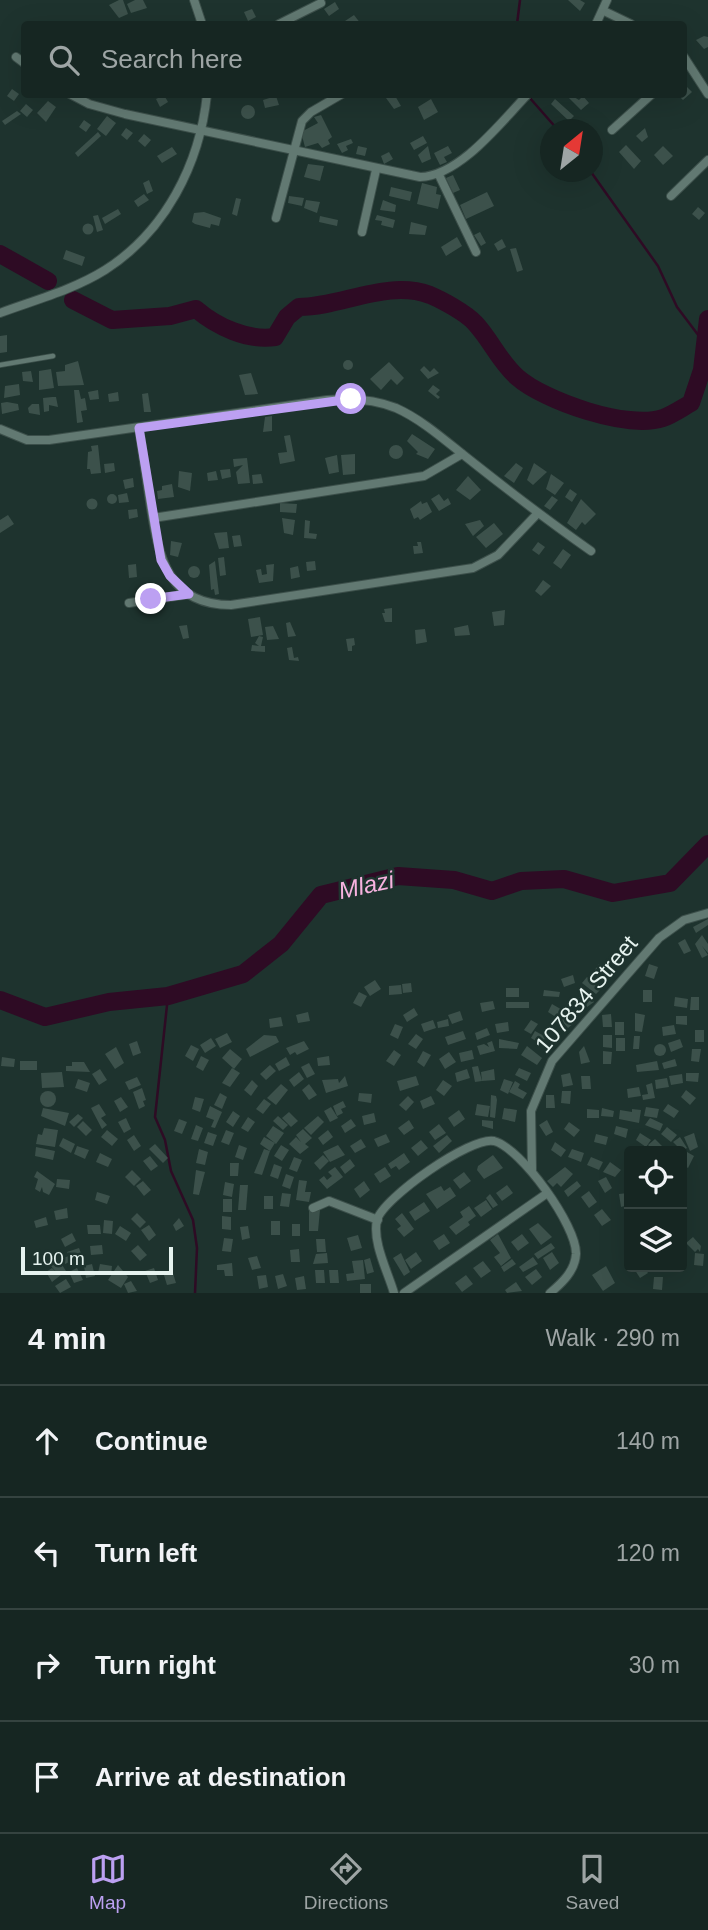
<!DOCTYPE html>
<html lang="en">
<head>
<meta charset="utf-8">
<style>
  :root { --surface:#162622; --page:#23322f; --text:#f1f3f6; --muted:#9ea5a5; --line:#354340; --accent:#bca0f2 }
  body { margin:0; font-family:Helvetica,sans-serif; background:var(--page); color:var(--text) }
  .controls { position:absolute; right:21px; bottom:21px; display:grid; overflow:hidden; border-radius:7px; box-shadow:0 7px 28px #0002 }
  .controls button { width:63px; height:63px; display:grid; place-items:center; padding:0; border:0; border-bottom:2px solid var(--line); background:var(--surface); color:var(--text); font:35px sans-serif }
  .compass { position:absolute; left:540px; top:119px; width:63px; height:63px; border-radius:50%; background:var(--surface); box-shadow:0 7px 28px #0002; rotate:30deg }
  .scale { position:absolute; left:21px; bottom:18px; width:152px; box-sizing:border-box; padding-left:7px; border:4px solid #e6f3ef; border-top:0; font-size:19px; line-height:24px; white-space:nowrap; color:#e6f3ef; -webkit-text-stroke:5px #1e332e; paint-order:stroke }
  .stop { position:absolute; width:21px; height:21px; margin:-16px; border:5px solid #bca0f2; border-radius:50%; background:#fff }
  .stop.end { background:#bca0f2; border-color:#fff; box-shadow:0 2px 7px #0008 }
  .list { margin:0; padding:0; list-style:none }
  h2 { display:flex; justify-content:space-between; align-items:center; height:91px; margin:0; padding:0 28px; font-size:30px }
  h2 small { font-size:23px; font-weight:400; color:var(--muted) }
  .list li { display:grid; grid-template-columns:46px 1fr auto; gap:21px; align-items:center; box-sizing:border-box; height:112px; padding:0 28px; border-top:2px solid var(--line) }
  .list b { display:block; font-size:26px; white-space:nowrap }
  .list em { font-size:23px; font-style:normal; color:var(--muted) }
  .icon { flex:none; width:38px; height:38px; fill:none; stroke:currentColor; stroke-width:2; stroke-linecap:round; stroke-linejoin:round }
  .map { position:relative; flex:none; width:708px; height:1293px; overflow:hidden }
  .search { position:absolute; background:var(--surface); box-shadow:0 7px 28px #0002; left:21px; right:21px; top:21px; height:77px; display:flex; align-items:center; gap:18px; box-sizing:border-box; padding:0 24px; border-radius:7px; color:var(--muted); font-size:26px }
  .sheet { height:539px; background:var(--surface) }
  nav { display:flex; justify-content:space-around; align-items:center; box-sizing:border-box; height:98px; border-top:2px solid var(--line); background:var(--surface); font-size:19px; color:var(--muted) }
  nav a { display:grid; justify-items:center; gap:4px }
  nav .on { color:var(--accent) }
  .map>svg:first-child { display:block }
</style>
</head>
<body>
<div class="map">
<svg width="708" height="1293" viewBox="0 0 708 1293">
  <rect width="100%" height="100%" fill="#1e332e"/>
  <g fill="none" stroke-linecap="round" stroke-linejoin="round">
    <!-- stream -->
    <g stroke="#2e0b24" stroke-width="2.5">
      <path d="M517,24L520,0"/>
      <path d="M529,97L558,130"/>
      <path d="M591,172L658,266L677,307L705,344"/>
      <path d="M168,996L155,1117L165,1140L171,1171L193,1220L197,1248L195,1293"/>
    </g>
    <!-- river -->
    <g stroke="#2e0b24" stroke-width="18">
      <path d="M0,254L48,281"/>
      <path d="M73,300L112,320L170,316L196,309C217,327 248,341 275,337L287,317L299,307C342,307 387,279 430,295C442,300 466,313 475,323C491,340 499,361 517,377C544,401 628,430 663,418C672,415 682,408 691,403L702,370L708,319"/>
      <path d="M0,1000L45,1017L109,1002L168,996L243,974L281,944L321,895L398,876L454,880L492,891L521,881L564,879L613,893L670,883L708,844"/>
    </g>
  </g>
  <!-- building -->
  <g fill="#3c514b">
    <path d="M119,0H123L128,14L119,18L109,5Z"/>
    <path d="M135,0H143L147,8L131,13L127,4Z"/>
    <path d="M568,0H580L585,3L580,11Z"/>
    <path d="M335,2L339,9L329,16L324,9Z"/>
    <path d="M252,9L256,17L248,21L244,12Z"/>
    <path d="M354,15L361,24H344L345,21Z"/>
    <path d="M704,36L708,37V47L704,49L696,40Z"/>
    <path d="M684,84L692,92L683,100L677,94H684Z"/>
    <path d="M12,89L19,94L14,101L7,96Z"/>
    <path d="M394,94L401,106L394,109L386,98Z"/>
    <path d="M569,94L579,100L583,96L589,103L581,110L567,96Z"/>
    <path d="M164,95L168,102L160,107L156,99Z"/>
    <path d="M276,96L279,105L265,108L263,100Z"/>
    <path d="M431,99L438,112L424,120L418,107Z"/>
    <path d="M555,99L574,116L569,121L551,104Z"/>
    <path d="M48,101L56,107L46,122L37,113Z"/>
    <path d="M26,104L33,110L27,117L20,111Z"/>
    <circle cx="248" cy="112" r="7"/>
    <path d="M17,111L21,114L5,125L2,121Z"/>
    <path d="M321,115L332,137L328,140L330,144L322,148L318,143L305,147L301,132L318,123L314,117Z"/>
    <path d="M107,116L116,123L106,136L97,129Z"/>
    <path d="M84,120L91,125L86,132L79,127Z"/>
    <path d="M126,128L133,133L127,140L121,135Z"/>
    <path d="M645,128L648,137L642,142L636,136Z"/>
    <path d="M98,132L101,136L78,157L75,153Z"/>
    <path d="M144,134L151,140L145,147L138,141Z"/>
    <path d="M423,136L427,143L414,150L410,143Z"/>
    <path d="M351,139L353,143L346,146L348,150L342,153L337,144Z"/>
    <path d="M626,145L641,161L634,169L619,152Z"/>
    <path d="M358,146L367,148L365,156L356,154Z"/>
    <path d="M428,146L431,159L422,163L418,155Z"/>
    <path d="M448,146L452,153L444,157L447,162L440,165L434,153Z"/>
    <path d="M663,146L673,156L663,165L654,155Z"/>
    <path d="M172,147L177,154L162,163L157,156Z"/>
    <path d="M389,152L393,159L384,164L381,156Z"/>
    <path d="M308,164L324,166L320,181L304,177Z"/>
    <path d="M453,175L460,190L453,193L446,178Z"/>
    <path d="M149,180L153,191L147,194L143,183Z"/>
    <path d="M422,183L437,187L436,194L441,195L438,209L417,204Z"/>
    <path d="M391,187L412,192L410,201L389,196Z"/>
    <path d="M487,192L494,206L466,219L460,205Z"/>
    <path d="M144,194L149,200L138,207L134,201Z"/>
    <path d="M289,196L304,198L302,206L288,203Z"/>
    <path d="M236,198L241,199L237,216L232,214Z"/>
    <path d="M306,200L320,202L317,213L304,208Z"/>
    <path d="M383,200L396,205L395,212L380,210Z"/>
    <path d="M698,207L705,213L699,220L692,214Z"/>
    <path d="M118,209L121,214L105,224L102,218Z"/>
    <path d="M194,213L204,212L221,218L219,226L211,224L210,228L195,224L192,222Z"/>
    <path d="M98,215L103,230L97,232L93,216Z"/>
    <path d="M377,215L395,220L393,228L381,225L382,221L375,220Z"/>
    <path d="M320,216L338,220L337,226L319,222Z"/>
    <path d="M411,222L427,226L425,235L409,234Z"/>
    <circle cx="88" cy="229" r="5.5"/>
    <path d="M480,232L486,243L481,246L474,235Z"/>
    <path d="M457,237L462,246L446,256L441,247Z"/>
    <path d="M502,239L506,247L498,251L494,244Z"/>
    <path d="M516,248L523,270L517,272L510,249Z"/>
    <path d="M66,250L85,257L82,266L63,259Z"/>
    <path d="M7,335V352L0,353V336Z"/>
    <circle cx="348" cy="365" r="5"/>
    <path d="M78,361L84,385L58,386L56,372L65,371V365Z"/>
    <path d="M389,362L404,378L397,385L391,379L381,390L370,379Z"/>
    <path d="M424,366L430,372L434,368L439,373L428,379L420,370Z"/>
    <path d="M51,369L54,388L39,390V371Z"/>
    <path d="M31,371L33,382L23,381L22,372Z"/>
    <path d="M251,373L258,394L245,395L239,375Z"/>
    <path d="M19,384L20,395L4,398L5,386Z"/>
    <path d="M433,385L440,390L436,394L440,397L438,399L428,391Z"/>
    <path d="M74,390H79L81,399L85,398L87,410L81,411L83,422L77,423Z"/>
    <path d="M98,390L99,399L90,400L88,392Z"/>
    <path d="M118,392L119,401L109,402L108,394Z"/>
    <path d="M148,393L151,412H144L142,394Z"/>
    <path d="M52,397H56L58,407L49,405V411L44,412L43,398Z"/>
    <path d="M7,402L18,404L19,410L2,414L1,403Z"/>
    <path d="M32,404H39L40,415L29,413L28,408Z"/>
    <path d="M272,416V431L263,432L265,417Z"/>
    <path d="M412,434L435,449L428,459L416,454L418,452L407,441Z"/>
    <path d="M290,435L295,461L280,464L278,453L287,452L284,436Z"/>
    <circle cx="396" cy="452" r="7"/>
    <path d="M98,445L101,473L91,474L90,469H87L88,452L92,451L91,446Z"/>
    <path d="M355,454V474L343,475L341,455Z"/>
    <path d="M337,455L339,472L329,474L325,458Z"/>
    <path d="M247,458L250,483L238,484L236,472L243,465L234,467L233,459Z"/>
    <path d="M114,463L115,471L105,473L104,464Z"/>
    <path d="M516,463L523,468L514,483L504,476Z"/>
    <path d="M534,463L547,472L533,485L527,480Z"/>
    <path d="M230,469L231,477L222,479L220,470Z"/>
    <path d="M179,471L192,473L190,491L178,487Z"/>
    <path d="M216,471L218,480L208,481L207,473Z"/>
    <path d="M261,474L263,483L253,484L252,475Z"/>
    <path d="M551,474L564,483L555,495L546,489Z"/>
    <path d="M468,476L481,490L470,500L456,490Z"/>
    <path d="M133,478L134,487L125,489L123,480Z"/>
    <path d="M172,484L174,497L158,499L157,491L162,490V486Z"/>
    <path d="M570,489L577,494L572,502L565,497Z"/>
    <path d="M127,493L129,502L119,503L118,495Z"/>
    <path d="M439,494L444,501L448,498L451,504L439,511L431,499Z"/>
    <circle cx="112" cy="499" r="5"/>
    <path d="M552,496L558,500L550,510L544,506Z"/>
    <circle cx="92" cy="504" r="5.5"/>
    <path d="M581,499L596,514L585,525L582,522L576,530L567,523Z"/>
    <path d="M421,501L422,504L427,502L432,512L420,520L418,517L414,519L410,509Z"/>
    <path d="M280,503L297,504L296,513L280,512Z"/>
    <path d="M137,509L138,517L129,519L128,510Z"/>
    <path d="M8,515L14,524L0,533V520Z"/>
    <path d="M282,518L295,520L293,535L284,533Z"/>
    <path d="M305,520L310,521L309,533L317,534L316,539L304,538Z"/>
    <path d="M480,520L484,526L473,536L465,524Z"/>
    <path d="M494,523L503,534L486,548L476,537Z"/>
    <path d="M227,532L229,548L219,549L214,533Z"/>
    <path d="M240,535L242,546L234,547L232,536Z"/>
    <path d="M171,541L182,543L178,557L170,555Z"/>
    <path d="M417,542H421L423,553L414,554L413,546H418Z"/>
    <path d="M538,542L545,547L539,555L532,550Z"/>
    <path d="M563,549L571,555L561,569L553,563Z"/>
    <path d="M224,557L226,575L220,576L218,558Z"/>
    <path d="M215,561L219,594L215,595L214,589L211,590L209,565Z"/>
    <path d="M315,561L316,570L307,571L306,562Z"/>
    <path d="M136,564L137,577L129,578L128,565Z"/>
    <path d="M274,564L273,581L259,583L256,570L261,569L262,575L267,574L266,565Z"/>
    <circle cx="194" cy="572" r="6"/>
    <path d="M298,566L300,577L291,579L290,568Z"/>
    <path d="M543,580L551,586L541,596L535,591Z"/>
    <path d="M392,608V622H385L382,613H385L384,609Z"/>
    <path d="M505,610L504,625L494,626L492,612Z"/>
    <path d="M260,617L263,635L251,637L248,619Z"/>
    <path d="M290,622L296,636L288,637L286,623Z"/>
    <path d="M187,625L189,638L183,639L179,626Z"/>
    <path d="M468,625L470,635L455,636L454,628Z"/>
    <path d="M273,626L279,639L267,640L265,627Z"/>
    <path d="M425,629L427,642L416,644L415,630Z"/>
    <path d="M259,636L263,637L261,646H265V652L251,651L252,645L259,646L255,643Z"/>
    <path d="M354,638L355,645L352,646V651H348L346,639Z"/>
    <path d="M292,647L294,658L298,657L299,661L289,660L287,648Z"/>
    <path d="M708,919V925L696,933L693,927Z"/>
    <path d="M702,935L708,944V953L702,946L708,955L702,958L695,944Z"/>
    <path d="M685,939L691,951L684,954L678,943Z"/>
    <path d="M599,964L610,971L604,978L594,971Z"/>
    <path d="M649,964L658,967L654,979L645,976Z"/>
    <path d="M573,975L575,983L564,987L561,979Z"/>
    <path d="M587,977L602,988L596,994L582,983Z"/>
    <path d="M375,980L381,989L370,996L364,987Z"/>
    <path d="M411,983L412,992L403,993L402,984Z"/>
    <path d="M401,985L402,994L389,995V986Z"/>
    <rect x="506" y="988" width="13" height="9"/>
    <path d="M544,990L560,992L559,997L543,996Z"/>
    <rect x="643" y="990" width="9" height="12"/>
    <path d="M359,992L367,996L361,1007L353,1003Z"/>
    <path d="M586,992L594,1002L587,1007L579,997Z"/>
    <path d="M675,997L688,999L687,1008L674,1006Z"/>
    <path d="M691,997H699V1010H690Z"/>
    <path d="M493,1001L495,1009L482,1012L480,1003Z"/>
    <rect x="506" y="1002" width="23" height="6"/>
    <path d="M552,1004L564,1011L559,1019L548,1012Z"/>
    <path d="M414,1008L418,1015L407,1022L403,1015Z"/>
    <path d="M460,1011L463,1020L452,1024L448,1015Z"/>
    <path d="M308,1012L310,1021L298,1023L296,1015Z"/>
    <path d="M635,1013L645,1015L642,1032L635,1031Z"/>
    <path d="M611,1014L612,1027H603L602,1015Z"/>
    <path d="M567,1015L574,1023L568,1028L561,1020Z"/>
    <path d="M676,1016H687V1025L676,1024Z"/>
    <path d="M281,1017L283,1026L270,1028L269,1019Z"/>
    <path d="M448,1019L449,1026L438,1028L437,1022Z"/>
    <path d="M433,1020L436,1028L424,1032L421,1024Z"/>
    <path d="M531,1020L538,1024L531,1034L524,1030Z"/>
    <path d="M508,1022L509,1031L497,1033L495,1024Z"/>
    <rect x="615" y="1022" width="9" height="13"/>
    <path d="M395,1024L403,1027L398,1039L390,1035Z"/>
    <path d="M674,1025L676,1034L663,1036L662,1027Z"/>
    <path d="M487,1028L490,1035L477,1040L475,1033Z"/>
    <rect x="695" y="1030" width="9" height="12"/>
    <path d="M463,1031L466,1039L448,1045L445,1037Z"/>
    <path d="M535,1031L546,1037L541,1044L531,1038Z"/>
    <path d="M227,1033L232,1042L220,1048L215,1039Z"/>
    <path d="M416,1034L423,1039L416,1049L408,1044Z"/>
    <path d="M264,1035L276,1036L279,1042L250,1057L246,1049Z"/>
    <path d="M603,1035H612V1048L603,1047Z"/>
    <path d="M634,1036H640L639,1049H633Z"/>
    <path d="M211,1038L216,1046L205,1053L200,1045Z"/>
    <rect x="616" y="1038" width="9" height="13"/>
    <path d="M499,1039L519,1043L517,1049L499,1048Z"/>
    <path d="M680,1039L683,1047L671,1052L668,1043Z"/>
    <path d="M137,1041L141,1053L133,1056L129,1044Z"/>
    <path d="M304,1041L309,1049L297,1055L295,1052L290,1055L286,1048Z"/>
    <path d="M492,1041L495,1051L480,1055L477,1046L484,1044L489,1047L487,1043Z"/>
    <circle cx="660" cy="1050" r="6"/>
    <path d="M191,1045L199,1049L193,1061L185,1056Z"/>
    <path d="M527,1046L542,1058L537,1065L521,1055Z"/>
    <path d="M584,1046L590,1062L581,1064L579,1052Z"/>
    <path d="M116,1047L124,1063L115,1069L105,1054Z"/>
    <path d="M230,1049L242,1059L234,1069L222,1058Z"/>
    <path d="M692,1049H701L699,1062L691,1061Z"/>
    <path d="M394,1050L401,1055L394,1066L386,1061Z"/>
    <path d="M472,1050L474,1059L461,1062L459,1053Z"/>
    <path d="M423,1051L431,1055L424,1067L417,1062Z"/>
    <path d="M603,1051L612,1052L611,1064H603Z"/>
    <path d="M449,1052L456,1062L445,1069L439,1059Z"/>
    <path d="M201,1056L209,1060L203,1071L196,1067Z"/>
    <path d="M329,1056L330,1065L318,1066L317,1058Z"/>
    <path d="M2,1057L15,1059L14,1067L1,1066Z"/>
    <path d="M286,1057L290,1065L279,1071L275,1064Z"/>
    <path d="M675,1059L677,1066L664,1069L662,1063Z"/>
    <rect x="20" y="1061" width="17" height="9"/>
    <path d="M657,1061L659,1070L637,1072L636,1065Z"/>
    <path d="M72,1062H84L90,1072L66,1071V1066H72Z"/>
    <path d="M309,1063L315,1074L307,1078L301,1067Z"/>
    <path d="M270,1065L276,1071L266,1080L260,1074Z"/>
    <path d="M478,1066L482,1081L475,1082L472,1067Z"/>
    <path d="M232,1068L240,1073L230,1087L222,1083Z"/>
    <path d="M519,1068L531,1073L527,1081L515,1075Z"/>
    <path d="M100,1069L107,1080L99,1085L92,1074Z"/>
    <path d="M467,1069L470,1078L457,1082L455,1073Z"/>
    <path d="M494,1069L495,1080L482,1081L481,1072Z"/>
    <path d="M62,1072L64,1087L42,1088L41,1073Z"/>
    <path d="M299,1072L304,1079L294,1087L289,1080Z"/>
    <path d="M570,1073L573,1085L563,1087L561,1075Z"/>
    <path d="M686,1073H699L698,1082L686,1081Z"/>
    <path d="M682,1074L683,1083L671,1085L669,1076Z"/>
    <path d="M345,1076L348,1086L326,1093L322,1080L338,1079L339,1083Z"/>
    <path d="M416,1076L419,1085L400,1091L397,1081Z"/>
    <path d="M581,1076H590L591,1089H582Z"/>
    <path d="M137,1077L141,1085L129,1090L125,1082Z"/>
    <path d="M667,1078L669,1087L656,1089L655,1080Z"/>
    <path d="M78,1079L90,1083L87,1092L75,1088Z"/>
    <path d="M504,1079L513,1082L508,1094L500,1090Z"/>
    <path d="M252,1080L258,1086L251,1096L244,1090Z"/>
    <path d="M443,1080L452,1086L444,1096L436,1090Z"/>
    <path d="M515,1081L520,1084L518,1088L527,1093L523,1099L509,1092Z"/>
    <path d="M652,1083L655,1098L643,1100L642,1095L648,1094L646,1085Z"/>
    <path d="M281,1084L288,1090L276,1105L267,1098Z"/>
    <path d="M309,1084L317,1095L309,1100L302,1090Z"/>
    <path d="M639,1087L641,1096L628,1098L627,1089Z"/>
    <path d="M142,1088L146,1100L143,1101L145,1106L139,1109L133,1092Z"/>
    <path d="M686,1090L696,1098L690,1105L681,1097Z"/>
    <circle cx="48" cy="1099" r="8"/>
    <path d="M562,1091H571L570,1104L561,1103Z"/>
    <path d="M220,1093L227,1097L222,1109L214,1105Z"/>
    <path d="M359,1093L372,1094L371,1103L358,1101Z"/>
    <path d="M491,1095L496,1096L497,1100L495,1118L490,1117Z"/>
    <path d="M546,1095H554L555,1108H546Z"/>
    <path d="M408,1096L414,1102L406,1111L399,1105Z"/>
    <path d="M431,1096L435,1104L423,1109L420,1101Z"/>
    <path d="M121,1097L128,1107L120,1112L114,1101Z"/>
    <path d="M195,1097L204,1099L200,1112L192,1109Z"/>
    <path d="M264,1099L271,1104L263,1114L256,1109Z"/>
    <path d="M343,1101L346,1107L341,1109L343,1113L337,1116L333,1106Z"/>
    <path d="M99,1104L106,1115L101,1118L107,1125L102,1129L91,1108Z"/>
    <path d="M477,1104L490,1106L488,1117L475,1115Z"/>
    <path d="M668,1104L679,1111L674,1118L663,1111Z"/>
    <path d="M210,1106L222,1112L215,1128L211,1127L214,1120L206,1117Z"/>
    <path d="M331,1107L338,1118L330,1122L324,1111Z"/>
    <path d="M646,1107L659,1109L657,1118L644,1116Z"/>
    <path d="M43,1108L69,1113L65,1126L41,1116Z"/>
    <path d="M504,1108L517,1110L515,1122L502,1119Z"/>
    <path d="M602,1108L614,1111L613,1117L601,1116Z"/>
    <path d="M587,1109L599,1110V1118H587Z"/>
    <path d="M632,1109L641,1110L639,1123L619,1119L620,1110L632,1112Z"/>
    <path d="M459,1110L465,1119L454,1127L448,1118Z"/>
    <path d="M233,1111L240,1116L233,1127L226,1122Z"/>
    <path d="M289,1112L298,1121L291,1127L282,1118Z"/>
    <path d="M374,1113L376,1122L364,1125L362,1116Z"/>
    <path d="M78,1114L83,1118L74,1127L69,1122Z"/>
    <path d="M278,1116L288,1125L283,1130L273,1121Z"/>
    <path d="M318,1116L324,1122L311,1135L304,1128Z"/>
    <path d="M248,1117L255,1122L248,1132L241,1128Z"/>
    <path d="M126,1118L131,1129L124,1133L118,1122Z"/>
    <path d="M650,1118L663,1124L660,1131L645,1125Z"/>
    <path d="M179,1119L187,1122L182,1134L174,1131Z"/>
    <path d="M351,1119L356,1126L345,1133L341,1126Z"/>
    <path d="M409,1120L414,1128L404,1135L398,1128Z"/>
    <path d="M482,1120L493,1121V1129L482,1126Z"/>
    <path d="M547,1120L553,1132L546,1136L539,1125Z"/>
    <path d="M83,1121L92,1130L86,1136L77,1127Z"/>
    <path d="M569,1122L580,1130L574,1137L564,1129Z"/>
    <path d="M439,1124L446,1133L435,1140L429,1132Z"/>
    <path d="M196,1125L203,1128L198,1141L191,1139Z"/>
    <path d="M273,1126L284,1133L276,1144L266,1136Z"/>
    <path d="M616,1126L628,1129L626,1138L614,1134Z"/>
    <path d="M667,1127L677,1135L671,1142L661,1134Z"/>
    <path d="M44,1128L58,1130L55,1147L36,1144L38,1134L42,1135Z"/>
    <path d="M303,1129L312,1138L305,1144L309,1147L300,1154L289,1144L296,1137L301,1142L296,1135Z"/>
    <path d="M107,1130L118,1139L112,1146L101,1137Z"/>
    <path d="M226,1130L234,1133L229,1145L221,1142Z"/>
    <path d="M328,1130L333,1137L323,1145L318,1138Z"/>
    <path d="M208,1132L217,1135L213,1146L204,1143Z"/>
    <path d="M640,1133L651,1140L646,1147L636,1140Z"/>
    <path d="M694,1133L698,1147L690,1151L684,1137Z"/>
    <path d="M386,1134L390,1142L378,1147L374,1139Z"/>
    <path d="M596,1134L608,1137L606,1145L594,1142Z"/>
    <path d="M134,1135L141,1146L134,1151L127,1140Z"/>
    <path d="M447,1135L452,1141L439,1153L433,1146Z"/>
    <path d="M264,1137L275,1143L270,1151L260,1144Z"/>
    <path d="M680,1137L687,1148L682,1151L673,1142Z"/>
    <path d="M63,1138L75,1144L71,1153L59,1146Z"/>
    <path d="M361,1139L366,1147L355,1153L350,1146Z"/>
    <path d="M655,1139L667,1151H654L648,1145Z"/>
    <path d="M421,1140L428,1148L418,1156L411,1148Z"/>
    <path d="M555,1142L566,1150L561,1157L551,1150Z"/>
    <path d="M155,1144L168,1158L163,1163L149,1149Z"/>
    <path d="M239,1145L247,1148L243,1160L235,1157Z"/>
    <path d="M281,1145L289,1150L282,1161L274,1156Z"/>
    <path d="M338,1145L345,1155L330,1162L323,1152Z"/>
    <path d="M77,1146L89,1150L85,1159L74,1154Z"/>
    <path d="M36,1147L55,1151L53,1160L35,1156Z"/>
    <path d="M199,1149L208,1152L205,1165L196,1163Z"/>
    <path d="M264,1149L270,1151L262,1175L254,1173Z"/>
    <path d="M572,1149L584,1153L581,1162L568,1157Z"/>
    <path d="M687,1152L694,1156L688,1168L682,1164Z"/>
    <path d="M100,1153L112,1159L108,1167L96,1162Z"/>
    <path d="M404,1153L410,1162L399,1170L396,1166L391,1169L388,1164Z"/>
    <path d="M323,1155L329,1161L320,1170L314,1163Z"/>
    <path d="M493,1155L503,1168L484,1179L477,1170L478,1166Z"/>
    <path d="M150,1156L158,1166L151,1171L143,1161Z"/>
    <path d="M294,1157L302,1160L297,1172L289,1169Z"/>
    <path d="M591,1157L603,1162L599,1170L587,1165Z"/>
    <path d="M350,1159L355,1166L345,1174L340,1167Z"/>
    <path d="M610,1162L621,1170L615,1177L603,1172Z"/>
    <path d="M230,1163H239L238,1176H230Z"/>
    <path d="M274,1164L282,1167L278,1179L270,1176Z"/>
    <path d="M335,1167L343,1177L327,1189L319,1180L324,1176L327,1180L332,1176L328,1172Z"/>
    <path d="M385,1167L391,1176L380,1183L374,1174Z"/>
    <path d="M565,1167L573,1174L561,1187L557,1183L553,1187L547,1181Z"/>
    <path d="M132,1170L141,1179L134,1186L125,1177Z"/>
    <path d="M196,1170L205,1172L199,1195L193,1194Z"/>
    <path d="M37,1171L55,1184L49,1195L43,1192L42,1187L40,1192L35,1189L38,1179L34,1177Z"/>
    <path d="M464,1172L471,1181L460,1189L453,1180Z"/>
    <path d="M286,1174L294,1177L290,1189L282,1186Z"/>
    <path d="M606,1177L612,1188L605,1193L598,1181Z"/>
    <path d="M57,1179L70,1180L69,1189L56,1187Z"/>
    <path d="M299,1180L307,1181L305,1192H311L309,1202L296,1200Z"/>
    <path d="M143,1181L151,1190L144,1196L136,1186Z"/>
    <path d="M364,1181L370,1190L360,1198L354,1189Z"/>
    <path d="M577,1181L581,1186L568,1197L564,1191Z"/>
    <path d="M225,1182L234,1184L232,1197L223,1195Z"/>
    <path d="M240,1185H248L246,1210H238Z"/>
    <path d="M507,1185L513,1193L502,1201L496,1193Z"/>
    <path d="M441,1186L444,1191L450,1187L456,1196L437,1209L426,1194Z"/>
    <path d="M589,1191L597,1202L589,1208L581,1197Z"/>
    <path d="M97,1192L110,1196L107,1204L95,1200Z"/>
    <path d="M282,1193L291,1194L289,1207L280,1206Z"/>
    <path d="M628,1193L629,1205L621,1207L619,1194Z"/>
    <path d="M490,1194L498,1205L493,1208L486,1198Z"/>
    <rect x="264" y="1196" width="9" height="13"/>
    <rect x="223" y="1199" width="9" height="13"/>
    <path d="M486,1200L492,1209L481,1217L474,1208Z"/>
    <path d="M424,1202L430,1211L415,1221L409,1212Z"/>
    <path d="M469,1206L476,1216L468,1222L470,1225L456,1235L449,1227L463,1217L460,1212Z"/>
    <path d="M67,1208L68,1218L56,1220L54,1211Z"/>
    <path d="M602,1209L611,1220L602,1226L594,1215Z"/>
    <path d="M309,1210H320L318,1231H309Z"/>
    <path d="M137,1213L146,1222L140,1228L131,1219Z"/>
    <path d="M402,1213L414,1229L404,1237L397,1229L401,1226L395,1219Z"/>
    <path d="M222,1216L231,1217V1230L222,1229Z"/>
    <path d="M46,1217L48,1225L36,1228L34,1221Z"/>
    <path d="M179,1218L184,1226L176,1231L173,1225Z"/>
    <path d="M104,1220L113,1221L112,1234L103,1233Z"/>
    <rect x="271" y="1221" width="9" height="14"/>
    <path d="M538,1223L552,1237L541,1245L529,1229Z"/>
    <rect x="292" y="1224" width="8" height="12"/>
    <path d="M87,1225H100L101,1234H88Z"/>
    <path d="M149,1225L156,1235L149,1241L141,1230Z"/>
    <path d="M120,1226L131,1233L126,1241L115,1234Z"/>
    <path d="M248,1226L250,1238L242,1240L240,1227Z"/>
    <path d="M72,1233L76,1241L65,1247L61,1239Z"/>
    <path d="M444,1234L450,1243L439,1250L433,1241Z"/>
    <path d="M498,1234L511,1258L501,1266L494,1257L500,1253L490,1240Z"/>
    <path d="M522,1234L529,1243L518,1251L511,1242Z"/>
    <path d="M358,1235L362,1248L351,1251L347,1238Z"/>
    <path d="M693,1237L701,1246L700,1252L698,1249L695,1252L686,1243Z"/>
    <path d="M224,1238L233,1239L231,1252L222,1251Z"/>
    <path d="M316,1239H325L326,1252H317Z"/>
    <path d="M551,1243L555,1248L538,1259L534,1254Z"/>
    <path d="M102,1245L103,1254L91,1255L90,1246Z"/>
    <path d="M138,1245L147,1255L140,1261L131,1251Z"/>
    <path d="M79,1248L82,1256L65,1264L63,1258L69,1256L67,1252Z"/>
    <path d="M299,1249L300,1262H291L290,1250Z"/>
    <path d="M416,1252L422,1261L411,1269L405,1260Z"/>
    <path d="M552,1252L559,1263L550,1270L543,1258Z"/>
    <path d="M327,1253L328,1263L313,1264L316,1254Z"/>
    <path d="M401,1253L410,1272L404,1276L393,1258Z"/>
    <path d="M695,1253L704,1254L703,1266L694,1265Z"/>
    <path d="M257,1256L261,1268L252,1270L248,1258Z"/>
    <path d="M533,1257L538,1264L523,1272L519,1267Z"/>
    <path d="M370,1258L374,1272L367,1274L364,1260Z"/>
    <path d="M512,1259L516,1264L504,1272L501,1267Z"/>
    <path d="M59,1260L66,1271L52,1282L46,1272L52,1268L56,1272L51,1266Z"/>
    <path d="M363,1260L365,1279L347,1281L346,1274L354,1273L352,1261Z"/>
    <path d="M483,1261L491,1271L481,1278L473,1268Z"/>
    <path d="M232,1263L233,1276H225L224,1270H217V1265Z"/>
    <path d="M92,1264L95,1276L86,1278L84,1266Z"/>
    <path d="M100,1264L112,1266L111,1275L98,1273Z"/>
    <path d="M118,1265L128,1277L121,1288L108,1280Z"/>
    <path d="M606,1266L615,1283L603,1291L592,1275Z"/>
    <path d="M633,1267H644L648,1273L640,1278Z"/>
    <path d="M77,1268L83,1280L74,1283L69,1272Z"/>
    <path d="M154,1268L158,1280L150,1283L145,1271Z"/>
    <path d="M536,1269L542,1277L532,1285L525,1277Z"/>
    <path d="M172,1270L176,1283L167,1285L163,1272Z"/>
    <path d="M315,1270H324L325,1283H316Z"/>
    <path d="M329,1270H338L339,1283H330Z"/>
    <path d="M283,1274L287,1286L278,1289L275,1276Z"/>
    <path d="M266,1275L268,1287L259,1289L257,1276Z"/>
    <path d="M466,1275L473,1284L462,1292L455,1283Z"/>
    <path d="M304,1276L306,1289L297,1290L295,1278Z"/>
    <path d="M654,1277H663L662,1290L653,1289Z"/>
    <path d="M66,1279L71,1287L60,1293L55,1286Z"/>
    <path d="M131,1281L137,1291L128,1293L124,1284Z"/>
    <path d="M516,1282L522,1291L507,1293L505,1290Z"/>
    <rect x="360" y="1284" width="11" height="9"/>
  </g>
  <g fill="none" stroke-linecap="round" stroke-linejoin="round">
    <!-- lane casing -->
    <g stroke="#3c4f4a" stroke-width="6">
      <path id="lane" d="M0,365L53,356"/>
    </g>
    <!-- street casing -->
    <g stroke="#3c4f4a" stroke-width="10">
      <g id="street">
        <path d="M194,0L202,24"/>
        <path d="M604,11L631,24"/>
        <path d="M279,24L321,3"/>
        <path d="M596,24L607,0"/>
        <path d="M16,57L24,63"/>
        <path d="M684,57L708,94"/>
        <path d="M70,94L89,104L125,114L420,177C460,176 501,122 528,94"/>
        <path d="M612,130L652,94"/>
        <path d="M439,175L476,252"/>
        <path d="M671,196L708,160"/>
        <path d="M276,218L302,121L311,112L342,94"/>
        <path d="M362,232L376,170"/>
        <path d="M0,313C35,300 73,290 105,270C165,232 200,164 207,94"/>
        <path d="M139,428C143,455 147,482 151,508C159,558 168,605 231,605L473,568L498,555L537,514"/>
        <path d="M0,429L27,440H49L327,400C351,398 374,399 396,408C425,421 450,445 475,464C513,494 551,523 591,551"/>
        <path d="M153,518L424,476L462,454"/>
        <path d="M129,603L189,594"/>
        <path d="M532,1170L531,1111L552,1061L659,938L684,920L708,913"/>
        <path d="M313,1208L329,1201L378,1220"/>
        <path d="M394,1293C388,1272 372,1242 377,1220C383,1198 471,1136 494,1141C521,1148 577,1226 576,1254C575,1271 562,1283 550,1293"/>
        <path d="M404,1293L546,1194"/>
      </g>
    </g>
    <!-- lane -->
    <use href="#lane" stroke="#627972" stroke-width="4.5"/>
    <!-- street -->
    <use href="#street" stroke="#627972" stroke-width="8"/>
  </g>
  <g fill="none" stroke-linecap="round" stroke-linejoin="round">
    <!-- route -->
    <path stroke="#bca0f2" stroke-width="9" d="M151,599L189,594L170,576L161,560L139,428L351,399"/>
  </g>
  <g text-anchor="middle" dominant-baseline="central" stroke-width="5" stroke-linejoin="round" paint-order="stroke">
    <!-- street labels -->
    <g font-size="23" fill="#e6f3ef" stroke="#1e332e">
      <text transform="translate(586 994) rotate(-50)">107834 Street</text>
    </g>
    <!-- water labels -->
    <g font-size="24" font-style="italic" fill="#f8b3e0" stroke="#1e332e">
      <text transform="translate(366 885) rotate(-12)">Mlazi</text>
    </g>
  </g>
</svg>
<div class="controls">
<button><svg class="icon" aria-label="locate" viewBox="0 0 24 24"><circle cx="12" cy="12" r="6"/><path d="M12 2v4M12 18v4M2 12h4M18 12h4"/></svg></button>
<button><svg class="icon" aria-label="layers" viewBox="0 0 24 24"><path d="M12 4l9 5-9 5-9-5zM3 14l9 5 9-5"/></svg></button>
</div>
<svg class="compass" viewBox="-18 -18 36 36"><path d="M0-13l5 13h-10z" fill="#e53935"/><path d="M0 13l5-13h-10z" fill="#9ea5a5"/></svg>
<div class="scale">100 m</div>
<div class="stop" style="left:351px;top:399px"></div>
<div class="stop end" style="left:151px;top:599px"></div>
<div class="search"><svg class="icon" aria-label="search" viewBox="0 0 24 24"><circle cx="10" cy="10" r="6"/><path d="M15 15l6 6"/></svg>Search here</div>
</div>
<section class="sheet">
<h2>4 min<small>Walk · 290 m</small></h2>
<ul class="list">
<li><svg class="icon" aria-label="ahead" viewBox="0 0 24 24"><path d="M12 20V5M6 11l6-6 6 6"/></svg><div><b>Continue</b></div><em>140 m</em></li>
<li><svg class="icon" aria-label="left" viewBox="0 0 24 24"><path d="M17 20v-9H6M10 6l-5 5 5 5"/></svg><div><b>Turn left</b></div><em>120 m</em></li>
<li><svg class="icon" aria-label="right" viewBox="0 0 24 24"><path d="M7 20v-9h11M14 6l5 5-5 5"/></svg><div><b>Turn right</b></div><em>30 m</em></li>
<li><svg class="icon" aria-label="arrive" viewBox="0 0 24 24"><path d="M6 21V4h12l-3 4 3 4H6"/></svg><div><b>Arrive at destination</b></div></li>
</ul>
</section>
<nav>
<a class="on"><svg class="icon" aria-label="map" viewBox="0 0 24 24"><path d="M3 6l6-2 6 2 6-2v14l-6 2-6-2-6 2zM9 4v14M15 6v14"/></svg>Map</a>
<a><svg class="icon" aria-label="directions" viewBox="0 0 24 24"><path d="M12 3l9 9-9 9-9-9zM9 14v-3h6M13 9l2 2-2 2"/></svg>Directions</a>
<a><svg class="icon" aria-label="saved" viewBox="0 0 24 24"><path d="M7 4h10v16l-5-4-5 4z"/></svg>Saved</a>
</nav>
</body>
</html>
